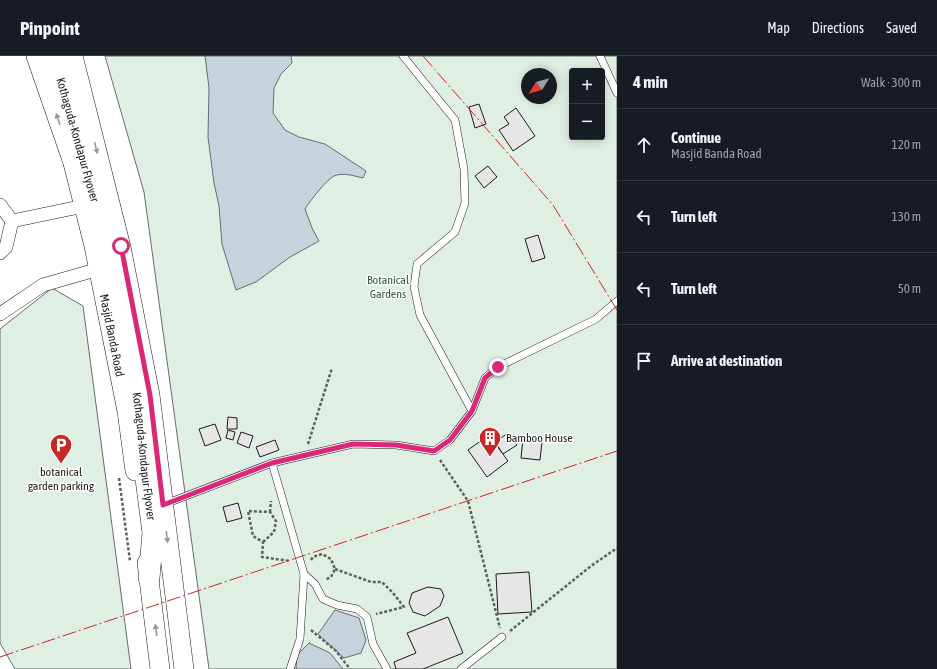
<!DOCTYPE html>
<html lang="en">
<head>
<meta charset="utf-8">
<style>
  :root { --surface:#171b24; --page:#242831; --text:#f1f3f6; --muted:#9ea1a6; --line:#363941 }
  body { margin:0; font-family:"Asap Condensed",sans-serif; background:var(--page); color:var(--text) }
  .controls { position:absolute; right:12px; top:12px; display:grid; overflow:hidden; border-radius:4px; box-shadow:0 2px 10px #0003 }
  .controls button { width:36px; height:36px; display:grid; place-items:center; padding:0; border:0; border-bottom:1px solid var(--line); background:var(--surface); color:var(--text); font:20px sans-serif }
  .compass { position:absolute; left:521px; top:12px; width:36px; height:36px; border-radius:50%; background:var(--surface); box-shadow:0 2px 10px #0003; rotate:233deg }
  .stop { position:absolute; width:12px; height:12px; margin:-9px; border:3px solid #db2777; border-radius:50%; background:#fff }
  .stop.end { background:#db2777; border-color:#fff; box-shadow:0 1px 4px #0008 }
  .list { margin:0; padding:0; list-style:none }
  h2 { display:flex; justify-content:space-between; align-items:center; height:52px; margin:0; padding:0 16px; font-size:17px }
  h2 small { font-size:13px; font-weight:400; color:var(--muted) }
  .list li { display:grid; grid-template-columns:26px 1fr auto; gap:12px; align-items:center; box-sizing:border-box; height:72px; padding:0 16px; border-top:1px solid var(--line) }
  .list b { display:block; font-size:15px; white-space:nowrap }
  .list p { margin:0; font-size:13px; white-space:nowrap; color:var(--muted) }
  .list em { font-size:13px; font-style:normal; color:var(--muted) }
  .icon { flex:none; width:22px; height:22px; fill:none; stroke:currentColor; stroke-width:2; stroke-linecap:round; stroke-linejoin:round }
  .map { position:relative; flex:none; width:617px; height:613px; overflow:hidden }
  header { display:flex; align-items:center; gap:24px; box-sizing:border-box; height:56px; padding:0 20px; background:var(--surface); border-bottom:1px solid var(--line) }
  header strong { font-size:19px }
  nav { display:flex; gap:22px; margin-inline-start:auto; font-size:14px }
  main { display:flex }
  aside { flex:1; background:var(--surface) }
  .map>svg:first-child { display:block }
</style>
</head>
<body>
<header>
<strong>Pinpoint</strong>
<nav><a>Map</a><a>Directions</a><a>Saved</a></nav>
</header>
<main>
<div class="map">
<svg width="617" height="613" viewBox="0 0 617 613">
  <rect width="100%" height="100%" fill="#fff"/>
  <!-- green -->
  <g fill="#e0efe3" stroke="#6a6a6a" fill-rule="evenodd">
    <path d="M105,0H617V613H209L144,136ZM572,15H602V81H572ZM527,18H551V42H527Z"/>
    <path d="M52,232L83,250L131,613H15L0,587V273Z"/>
  </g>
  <!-- water -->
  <g fill="#c6d2dc" stroke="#6a6a6a">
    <path d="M205,0H291L292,7L281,18L274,32L273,57L285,74L299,81L325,88L366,115L363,122C354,120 343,116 334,120C326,124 310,145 305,153L312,172L319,185L290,201L256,226L236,234L222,188L219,150L214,127L208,81L209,32Z"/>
    <path d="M335,554L359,562L366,584L361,597L344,602L318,578Z"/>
    <path d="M309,587L330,597L343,613H296L297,599Z"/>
  </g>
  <!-- building -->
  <g fill="#e6e6e6" stroke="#1a1a1a">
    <path d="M479,48L486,68L475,72L469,51Z"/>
    <path d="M516,52L535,80L513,95L499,74L509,68L504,61Z"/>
    <path d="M488,110L497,121L484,132L475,120Z"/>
    <path d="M538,179L545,202L532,206L525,183Z"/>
    <path d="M228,361L237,362V373H227Z"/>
    <path d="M215,368L221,384L205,390L199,373Z"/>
    <path d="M228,374L235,376L233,384L226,382Z"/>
    <path d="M241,376L253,380L249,392L237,387Z"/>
    <path d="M508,377L517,389L503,398L495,386Z"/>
    <path d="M489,379L508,405L487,421L468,394Z"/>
    <path d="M523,383L542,386L540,404L521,402Z"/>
    <path d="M275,384L279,394L260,401L256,391Z"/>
    <path d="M238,447L242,462L227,466L223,451Z"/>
    <path d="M529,516L532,556L498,558L496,518Z"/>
    <path d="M428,531L441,533L444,540L440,550L425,560L413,556L409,547L412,537Z"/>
    <path d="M448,561L463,597L423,613H396L394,606L416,597L407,577Z"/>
  </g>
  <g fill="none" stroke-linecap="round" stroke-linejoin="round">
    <!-- service casing -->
    <g stroke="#1a1a1a" stroke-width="8">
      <g id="service">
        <path d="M403,0L455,64L464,113L465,147L455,176L417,208L414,231L420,259L472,355"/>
        <path d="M600,0L617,37"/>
        <path d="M272,407L304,518L300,583L290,613"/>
        <path d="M165,448L272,407L353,388L396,389L434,395L450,384L472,355L485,322L498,311L596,263L617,245"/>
        <path d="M304,518L315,528L323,543L337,549L357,553L367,561L373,588L387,613"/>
        <path d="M461,613L502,581"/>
      </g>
    </g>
    <!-- minor casing -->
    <g stroke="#1a1a1a" stroke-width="14">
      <g id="minor">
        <path d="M0,149L12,165"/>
        <path d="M12,165L84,150"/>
        <path d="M0,197L6,191L12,165"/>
        <path d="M0,258L43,229L99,213"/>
      </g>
    </g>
    <!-- secondary casing -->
    <g stroke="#1a1a1a" stroke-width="20">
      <g id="secondary">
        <path id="s1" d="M36,0L73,107L94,190L127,355L135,415"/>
        <path d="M73,0L121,191L150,339L184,613"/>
        <path d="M147,507L160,613"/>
      </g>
    </g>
    <!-- primary casing -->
    <g stroke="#1a1a1a" stroke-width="22">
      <g id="primary">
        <path id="s2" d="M54,0L115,217L131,295L140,363L145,415L153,477L149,522"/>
      </g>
    </g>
    <!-- path -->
    <g stroke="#5f5f5f" stroke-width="2.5" stroke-dasharray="3 2" stroke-linecap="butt">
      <path d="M308,388L332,312"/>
      <path d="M440,404L468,445L500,572"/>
      <path d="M119,422L130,505"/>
      <path d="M270,456L271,445"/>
      <path d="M263,486L274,476L276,465L270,456L248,455L253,480L263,486L262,501L290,505"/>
      <path d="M311,504L313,501L322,498L331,503L335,513L331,521L325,524"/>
      <path d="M335,513L371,526H382L393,537L404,551L376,558"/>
      <path d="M311,574L336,595L350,613"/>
      <path d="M510,575L591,510L617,492"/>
    </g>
    <!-- service -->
    <use href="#service" stroke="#fff" stroke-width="7"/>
    <!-- minor -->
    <use href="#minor" stroke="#fff" stroke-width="13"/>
    <!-- secondary -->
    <use href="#secondary" stroke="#fff" stroke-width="19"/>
    <!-- primary -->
    <use href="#primary" stroke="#fff" stroke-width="21"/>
    <!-- power -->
    <g stroke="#c62828" stroke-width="1" stroke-dasharray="14 3 2 3" stroke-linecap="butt">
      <path d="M423,0L553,149L617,254"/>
      <path d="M0,601L617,395"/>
    </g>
  </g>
  <!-- one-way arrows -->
  <defs><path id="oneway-solid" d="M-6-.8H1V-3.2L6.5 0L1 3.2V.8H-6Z"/></defs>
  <g fill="#989898">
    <use href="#oneway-solid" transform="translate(58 63) rotate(-109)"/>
    <use href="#oneway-solid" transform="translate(96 92) rotate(76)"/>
    <use href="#oneway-solid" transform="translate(167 481) rotate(83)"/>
    <use href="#oneway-solid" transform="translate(156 574) rotate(-97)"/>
  </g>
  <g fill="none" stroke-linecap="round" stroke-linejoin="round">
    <!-- route -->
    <path stroke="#db2777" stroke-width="5" d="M121,190L150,339L163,449L272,407L353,388L396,389L434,395L450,384L472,355L485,322L498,311"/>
  </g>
  <!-- icons -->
  <defs>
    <g id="building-pin" transform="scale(1.15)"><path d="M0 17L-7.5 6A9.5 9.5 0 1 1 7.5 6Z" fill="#c62828" stroke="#fff"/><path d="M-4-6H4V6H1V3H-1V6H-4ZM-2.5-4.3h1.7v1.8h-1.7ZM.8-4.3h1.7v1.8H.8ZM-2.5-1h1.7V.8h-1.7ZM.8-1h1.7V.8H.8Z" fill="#fff"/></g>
    <g id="parking-pin" transform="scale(1.15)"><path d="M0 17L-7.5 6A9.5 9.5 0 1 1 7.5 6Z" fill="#c62828" stroke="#fff"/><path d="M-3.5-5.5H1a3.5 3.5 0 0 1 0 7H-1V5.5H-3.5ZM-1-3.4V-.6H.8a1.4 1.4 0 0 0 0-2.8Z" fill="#fff"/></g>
  </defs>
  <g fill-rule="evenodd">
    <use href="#building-pin" x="490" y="382"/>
    <use href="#parking-pin" x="61" y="389"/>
  </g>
  <g text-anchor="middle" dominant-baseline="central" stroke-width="3" stroke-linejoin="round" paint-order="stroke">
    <!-- street labels -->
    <g font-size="12" fill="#1a1a1a" stroke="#fff">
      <text stroke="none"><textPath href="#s2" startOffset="87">Kothaguda-Kondapur Flyover</textPath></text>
      <text stroke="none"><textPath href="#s1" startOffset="290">Masjid Banda Road</textPath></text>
      <text stroke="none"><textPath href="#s2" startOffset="411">Kothaguda-Kondapur Flyover</textPath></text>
    </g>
    <!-- park labels -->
    <g font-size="12" fill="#2b5a34" stroke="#fff">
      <text x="388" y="224">Botanical<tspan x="388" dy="14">Gardens</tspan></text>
    </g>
    <!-- poi labels -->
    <g font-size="12" fill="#1a1a1a" stroke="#fff" text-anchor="start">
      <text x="506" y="382">Bamboo House</text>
      <text x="61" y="416" text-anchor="middle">botanical<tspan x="61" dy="14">garden parking</tspan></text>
    </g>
  </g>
</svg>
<div class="controls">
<button>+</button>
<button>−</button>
</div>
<svg class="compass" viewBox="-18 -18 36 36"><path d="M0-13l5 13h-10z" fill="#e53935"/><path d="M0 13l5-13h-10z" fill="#9ea1a6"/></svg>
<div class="stop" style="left:121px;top:190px"></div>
<div class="stop end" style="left:498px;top:311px"></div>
</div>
<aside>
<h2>4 min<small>Walk · 300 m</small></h2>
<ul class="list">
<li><svg class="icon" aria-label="ahead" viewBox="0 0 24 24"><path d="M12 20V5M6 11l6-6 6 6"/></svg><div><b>Continue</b><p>Masjid Banda Road</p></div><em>120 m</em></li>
<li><svg class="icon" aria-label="left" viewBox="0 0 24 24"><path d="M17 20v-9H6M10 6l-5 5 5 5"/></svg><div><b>Turn left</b></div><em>130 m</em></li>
<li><svg class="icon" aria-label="left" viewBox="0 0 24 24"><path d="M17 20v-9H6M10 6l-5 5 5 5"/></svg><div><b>Turn left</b></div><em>50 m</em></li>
<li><svg class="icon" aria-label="arrive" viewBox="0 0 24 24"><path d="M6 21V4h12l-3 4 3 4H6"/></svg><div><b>Arrive at destination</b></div></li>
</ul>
</aside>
</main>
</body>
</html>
